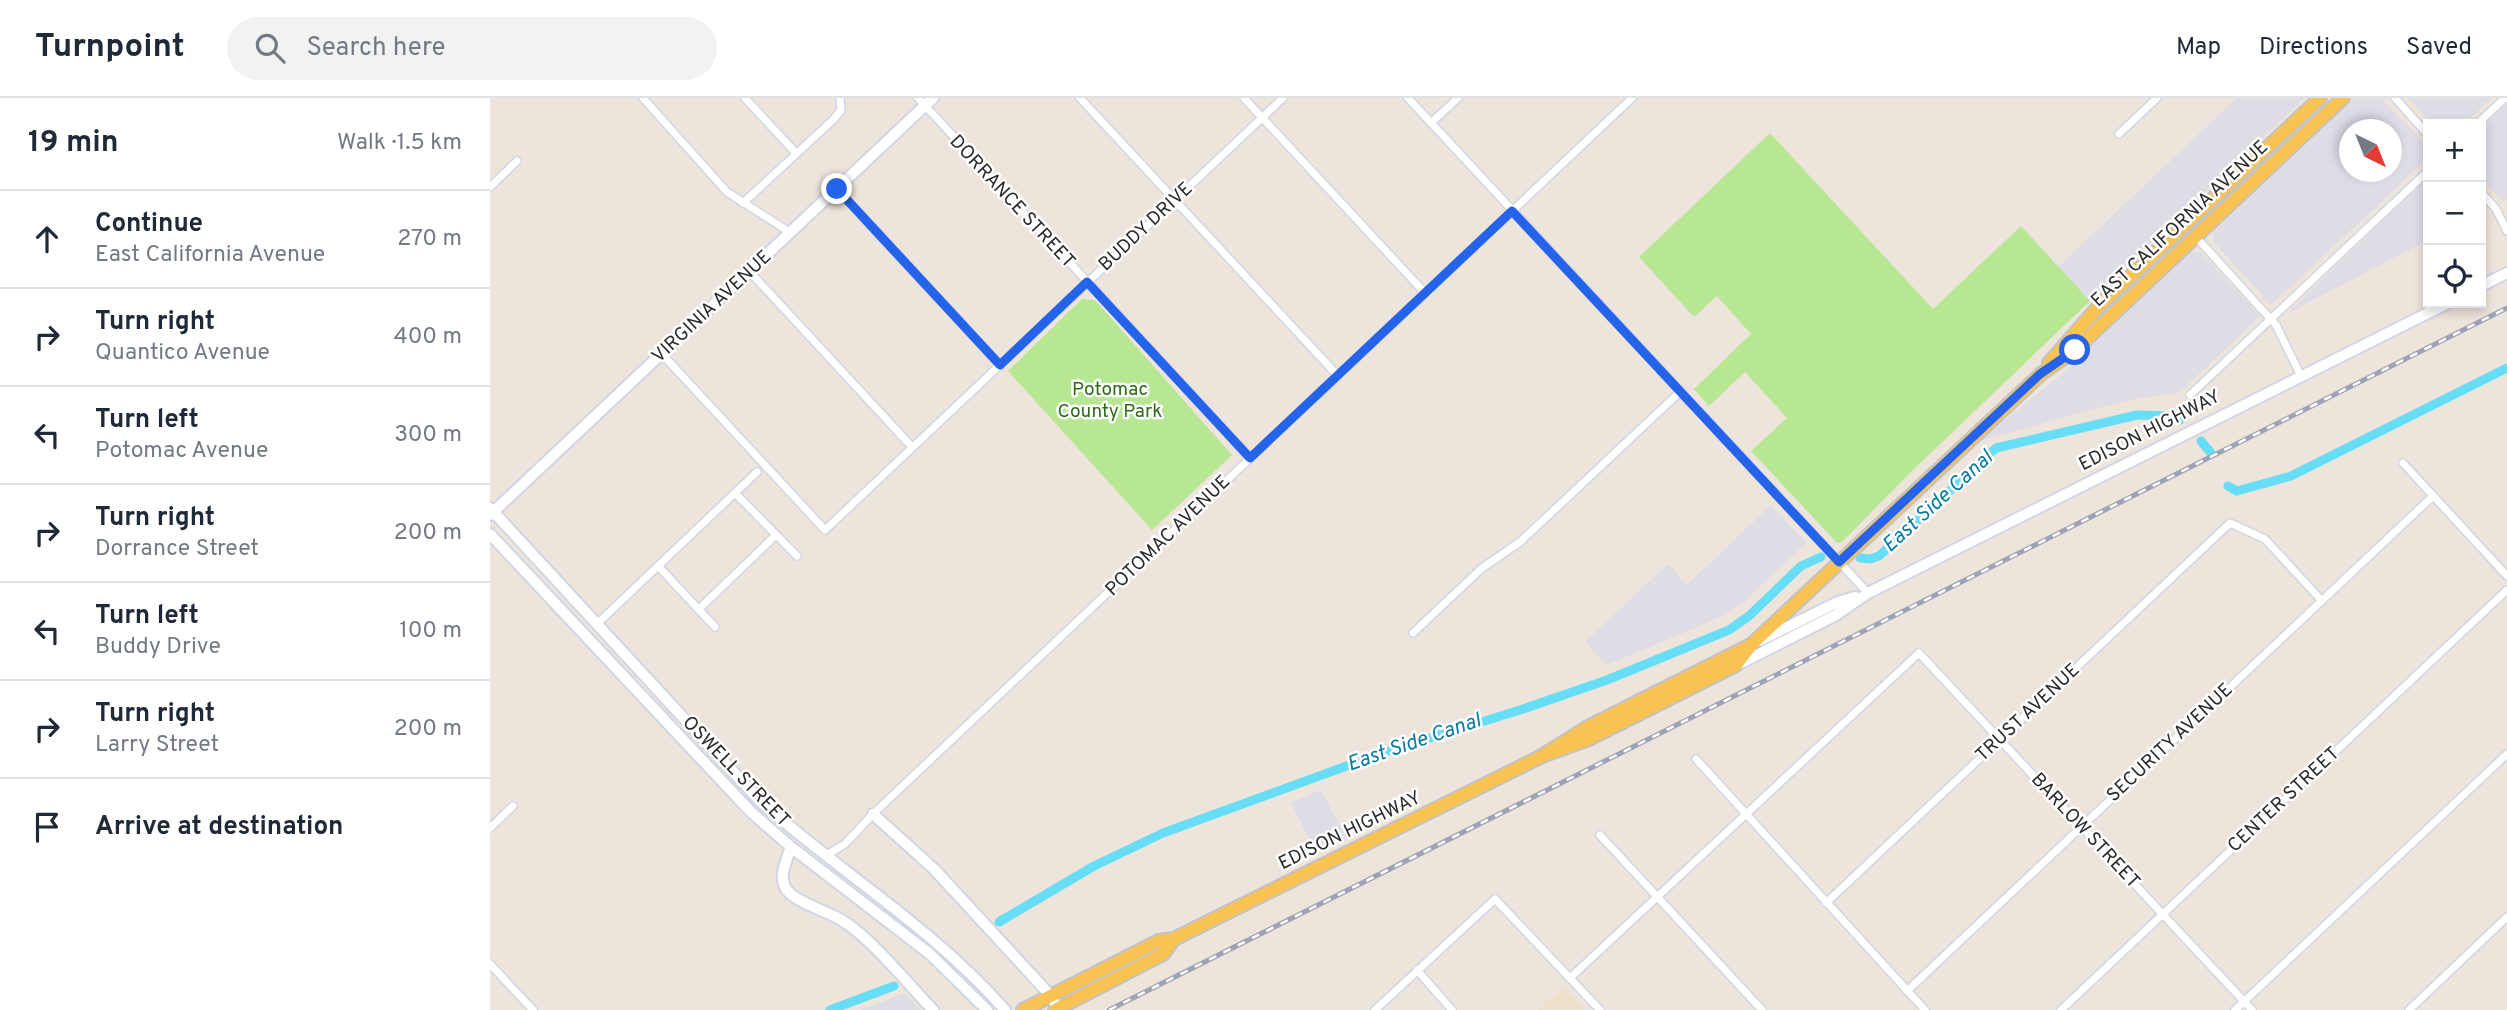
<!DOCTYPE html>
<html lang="en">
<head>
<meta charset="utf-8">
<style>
  :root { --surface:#fff; --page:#f2f2f3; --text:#1f2937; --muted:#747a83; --line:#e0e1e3 }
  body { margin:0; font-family:Overpass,sans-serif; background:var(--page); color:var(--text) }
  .controls { position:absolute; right:21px; top:21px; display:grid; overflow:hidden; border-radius:0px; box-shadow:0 4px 10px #0003 }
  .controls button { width:63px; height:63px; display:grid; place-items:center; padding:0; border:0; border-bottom:2px solid var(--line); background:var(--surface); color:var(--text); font:35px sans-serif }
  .compass { position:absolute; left:1849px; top:21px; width:63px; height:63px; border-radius:50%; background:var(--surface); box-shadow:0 4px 10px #0003; rotate:137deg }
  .stop { position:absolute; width:21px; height:21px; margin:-16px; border:5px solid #2563eb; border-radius:50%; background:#fff }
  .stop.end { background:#2563eb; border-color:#fff; box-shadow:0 2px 7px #0008 }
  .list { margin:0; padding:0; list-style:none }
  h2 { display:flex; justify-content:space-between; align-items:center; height:91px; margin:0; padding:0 28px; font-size:30px }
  h2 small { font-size:23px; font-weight:400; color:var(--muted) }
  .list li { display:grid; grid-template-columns:46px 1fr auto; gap:21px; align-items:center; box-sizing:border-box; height:98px; padding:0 28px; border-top:2px solid var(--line) }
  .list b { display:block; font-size:26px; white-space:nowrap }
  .list p { margin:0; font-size:23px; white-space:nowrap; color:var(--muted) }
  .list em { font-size:23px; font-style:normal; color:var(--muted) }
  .icon { flex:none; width:38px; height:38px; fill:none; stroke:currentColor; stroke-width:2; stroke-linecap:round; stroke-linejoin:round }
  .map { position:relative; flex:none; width:2017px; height:912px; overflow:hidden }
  header { display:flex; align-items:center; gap:42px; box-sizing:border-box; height:98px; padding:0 35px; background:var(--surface); border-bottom:2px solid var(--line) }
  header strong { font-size:33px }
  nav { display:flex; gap:38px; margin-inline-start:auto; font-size:24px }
  .search { width:490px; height:63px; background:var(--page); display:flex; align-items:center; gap:18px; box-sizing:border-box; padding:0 24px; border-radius:38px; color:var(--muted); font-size:26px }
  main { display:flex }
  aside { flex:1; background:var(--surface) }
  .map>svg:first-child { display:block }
</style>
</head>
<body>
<header>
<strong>Turnpoint</strong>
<div class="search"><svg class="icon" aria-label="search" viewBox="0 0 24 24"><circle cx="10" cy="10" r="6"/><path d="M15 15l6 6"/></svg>Search here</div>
<nav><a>Map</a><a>Directions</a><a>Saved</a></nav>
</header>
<main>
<aside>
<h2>19 min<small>Walk · 1.5 km</small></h2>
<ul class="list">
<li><svg class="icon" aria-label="ahead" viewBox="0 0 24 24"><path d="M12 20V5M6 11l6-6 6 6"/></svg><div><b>Continue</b><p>East California Avenue</p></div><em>270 m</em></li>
<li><svg class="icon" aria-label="right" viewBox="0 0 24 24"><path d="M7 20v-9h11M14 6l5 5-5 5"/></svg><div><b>Turn right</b><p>Quantico Avenue</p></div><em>400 m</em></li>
<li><svg class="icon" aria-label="left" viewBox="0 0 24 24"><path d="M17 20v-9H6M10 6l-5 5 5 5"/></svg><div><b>Turn left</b><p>Potomac Avenue</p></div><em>300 m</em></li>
<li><svg class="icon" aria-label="right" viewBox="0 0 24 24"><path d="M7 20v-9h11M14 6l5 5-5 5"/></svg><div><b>Turn right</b><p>Dorrance Street</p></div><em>200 m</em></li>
<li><svg class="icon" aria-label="left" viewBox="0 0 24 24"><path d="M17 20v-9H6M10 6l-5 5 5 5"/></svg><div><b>Turn left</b><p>Buddy Drive</p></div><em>100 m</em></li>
<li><svg class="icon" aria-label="right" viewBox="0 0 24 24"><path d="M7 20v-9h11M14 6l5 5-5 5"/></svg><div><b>Turn right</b><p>Larry Street</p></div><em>200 m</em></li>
<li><svg class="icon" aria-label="arrive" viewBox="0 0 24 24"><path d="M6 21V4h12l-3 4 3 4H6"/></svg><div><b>Arrive at destination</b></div></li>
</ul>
</aside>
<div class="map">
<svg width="2017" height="912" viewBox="0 0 2017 912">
  <rect width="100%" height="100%" fill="#ede4db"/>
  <!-- industrial -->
  <g fill="#dedce5" fill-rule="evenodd">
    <path d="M1747,0H1815L1600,203L1568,169Z"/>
    <path d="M1864,0H1891L1938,49V60L1781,207L1723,143V135ZM1860,32H1902V74H1860Z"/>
    <path d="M1918,0H2002L1974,26H1942Z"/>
    <path d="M2017,5V101L2013,104L1991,80V30Z"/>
    <path d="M1938,80V142L1798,215Z"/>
    <path d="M1702,153L1710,154L1770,218L1689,295L1648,300L1596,313L1489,343L1572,276Z"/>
    <path d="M1281,407L1316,445L1252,505L1228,520L1117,567L1095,544L1178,466L1197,487Z"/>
    <path d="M831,692L856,739L827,756L801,705Z"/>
    <path d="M415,895L430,912H371Z"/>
  </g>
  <!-- education -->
  <path fill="#f0e0c9" d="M1073,889L1095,912H1048Z"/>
  <!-- green -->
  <g fill="#b8e794">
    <path d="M1280,35L1443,211L1531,128L1600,203L1425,370L1352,444L1347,445L1261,353L1297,320L1255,274L1219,308L1204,291L1261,236L1227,198L1204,219L1149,159Z"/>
    <path d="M592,201L605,202L742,357L662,432L518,273Z"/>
  </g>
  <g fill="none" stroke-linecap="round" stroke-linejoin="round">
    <!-- canal -->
    <g stroke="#67ddf6" stroke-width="9">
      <path d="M1711,343L1721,355"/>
      <path d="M1738,388L1747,393L1801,378L2017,270"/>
      <path d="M1370,460L1380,461L1389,458L1506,350L1647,317L1682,318L1690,322"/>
      <path d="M509,824L604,768L673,735L895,654L1030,612L1117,582L1239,532L1259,518L1311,468L1331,459"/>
      <path d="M340,912L404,888"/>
    </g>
    <!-- street casing -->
    <g stroke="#d0d6e4" stroke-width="10">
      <g id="street">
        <path d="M153,0L237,94L301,135"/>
        <path d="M255,0L306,55"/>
        <path d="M428,0L760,360"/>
        <path d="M590,0L848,278"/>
        <path d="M754,0L935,195"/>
        <path d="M918,0L1378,495"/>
        <path d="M1905,0L1938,37"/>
        <path d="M941,25L968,0"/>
        <path d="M1987,26L2015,0"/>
        <path d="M1629,36L1667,0"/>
        <path d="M0,89L27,63"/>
        <path d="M347,91L510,267"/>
        <path d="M1991,94L2006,111L2017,133"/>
        <path d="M253,105L344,21L351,12L350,0"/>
        <path d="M1706,139L1786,227L1811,278"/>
        <path d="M260,174L422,349"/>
        <path d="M172,256L335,432L793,0"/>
        <path d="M1700,297L1938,73"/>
        <path d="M1913,365L2017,478"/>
        <path d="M245,395L307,458"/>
        <path d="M168,468L225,529"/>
        <path d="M209,511L286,437"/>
        <path d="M108,525L267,374"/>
        <path d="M923,535L992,470L1030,444L1190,294"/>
        <path d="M1206,661L1435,912"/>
        <path d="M0,730L23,708"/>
        <path d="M1110,737L1272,912"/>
        <path d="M335,758L355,746L383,716L1142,0"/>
        <path d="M1336,805L1740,425L1775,441L1832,503"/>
        <path d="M0,866L43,912"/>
        <path d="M927,872L962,912"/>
        <path d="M1080,880L1429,555L1762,912"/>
        <path d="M1417,893L1943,398"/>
        <path d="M885,912L1005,801L1110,912"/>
        <path d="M1571,912L2017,492"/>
        <path d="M1745,912L2017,656"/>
        <path d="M1919,912L2017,819"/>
      </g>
    </g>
    <!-- secondary casing -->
    <g stroke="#d0d6e4" stroke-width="14">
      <g id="secondary">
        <path d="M1991,188L2017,175"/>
        <path d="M0,410L271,704C351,775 444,831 515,912"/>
        <path d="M0,417L443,0"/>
        <path d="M0,436L261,714L301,749L440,856L497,912"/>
        <path d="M1269,543L1348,504L1365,499"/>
        <path d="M1247,567L1346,517L1378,495L1958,205"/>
        <path d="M383,716L444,771L561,898L568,911"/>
        <path d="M301,749C297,762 288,778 296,791C306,805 338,813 353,823C382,841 418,886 443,912"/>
      </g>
    </g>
    <!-- primary casing -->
    <g stroke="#c3c3c3" stroke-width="16">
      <g id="primary">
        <path d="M1559,265L1609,208L1830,0"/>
        <path d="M1052,658L1099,641L1246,567L1262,546L1551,276L1585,252L1853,0"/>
        <path d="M533,912L669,843L684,841L1052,658L1096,630L1259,548"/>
        <path d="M565,912L673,856L684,841"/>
      </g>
    </g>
    <!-- street -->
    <use href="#street" stroke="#fff" stroke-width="7"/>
    <!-- secondary -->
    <use href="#secondary" stroke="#fff" stroke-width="10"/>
    <!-- primary -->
    <use href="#primary" stroke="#f9c354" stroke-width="12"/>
    <!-- rail casing -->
    <g stroke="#9da3b6" stroke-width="5">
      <path id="rail" d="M619,912L2017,210"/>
    </g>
    <!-- rail -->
    <use href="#rail" stroke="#fff" stroke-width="2.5" stroke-dasharray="8" stroke-linecap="butt"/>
  </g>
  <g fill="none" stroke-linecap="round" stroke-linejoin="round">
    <!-- route -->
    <path stroke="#2563eb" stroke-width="9" d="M347,91L510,267L597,184L760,360L1022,113L1349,464L1550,276L1585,252"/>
  </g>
  <g text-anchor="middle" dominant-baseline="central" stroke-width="5" stroke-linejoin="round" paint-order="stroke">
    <!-- street labels -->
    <g font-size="19" fill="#2a2a2a" stroke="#fff">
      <text transform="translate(522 104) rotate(47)">DORRANCE STREET</text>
      <text transform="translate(1690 126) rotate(-43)">EAST CALIFORNIA AVENUE</text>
      <text transform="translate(656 129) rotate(-43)">BUDDY DRIVE</text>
      <text transform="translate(222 209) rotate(-43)">VIRGINIA AVENUE</text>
      <text transform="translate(1660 333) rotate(-27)">EDISON HIGHWAY</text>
      <text transform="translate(678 438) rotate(-44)">POTOMAC AVENUE</text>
      <text transform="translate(1538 615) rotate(-43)">TRUST AVENUE</text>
      <text transform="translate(1680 645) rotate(-43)">SECURITY AVENUE</text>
      <text transform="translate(246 674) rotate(46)">OSWELL STREET</text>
      <text transform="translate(1794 702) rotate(-43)">CENTER STREET</text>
      <text transform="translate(860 733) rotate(-26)">EDISON HIGHWAY</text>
      <text transform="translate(1595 733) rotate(47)">BARLOW STREET</text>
    </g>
    <!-- park labels -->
    <g font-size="19" fill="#2f6b16" stroke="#fff">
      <text x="620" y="292">Potomac<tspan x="620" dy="22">County Park</tspan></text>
    </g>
    <!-- water labels -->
    <g font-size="21" font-style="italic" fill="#057ba3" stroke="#fff">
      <text transform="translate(1448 404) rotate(-42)">East Side Canal</text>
      <text transform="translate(924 645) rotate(-19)">East Side Canal</text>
    </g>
  </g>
</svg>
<div class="controls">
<button>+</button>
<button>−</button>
<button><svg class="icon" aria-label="locate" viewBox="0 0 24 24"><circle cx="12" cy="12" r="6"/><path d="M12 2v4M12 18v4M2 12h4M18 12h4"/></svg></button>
</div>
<svg class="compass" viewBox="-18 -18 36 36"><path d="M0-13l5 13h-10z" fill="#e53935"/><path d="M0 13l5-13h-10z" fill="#747a83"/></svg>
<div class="stop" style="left:1585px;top:252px"></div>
<div class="stop end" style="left:347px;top:91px"></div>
</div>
</main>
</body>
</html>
